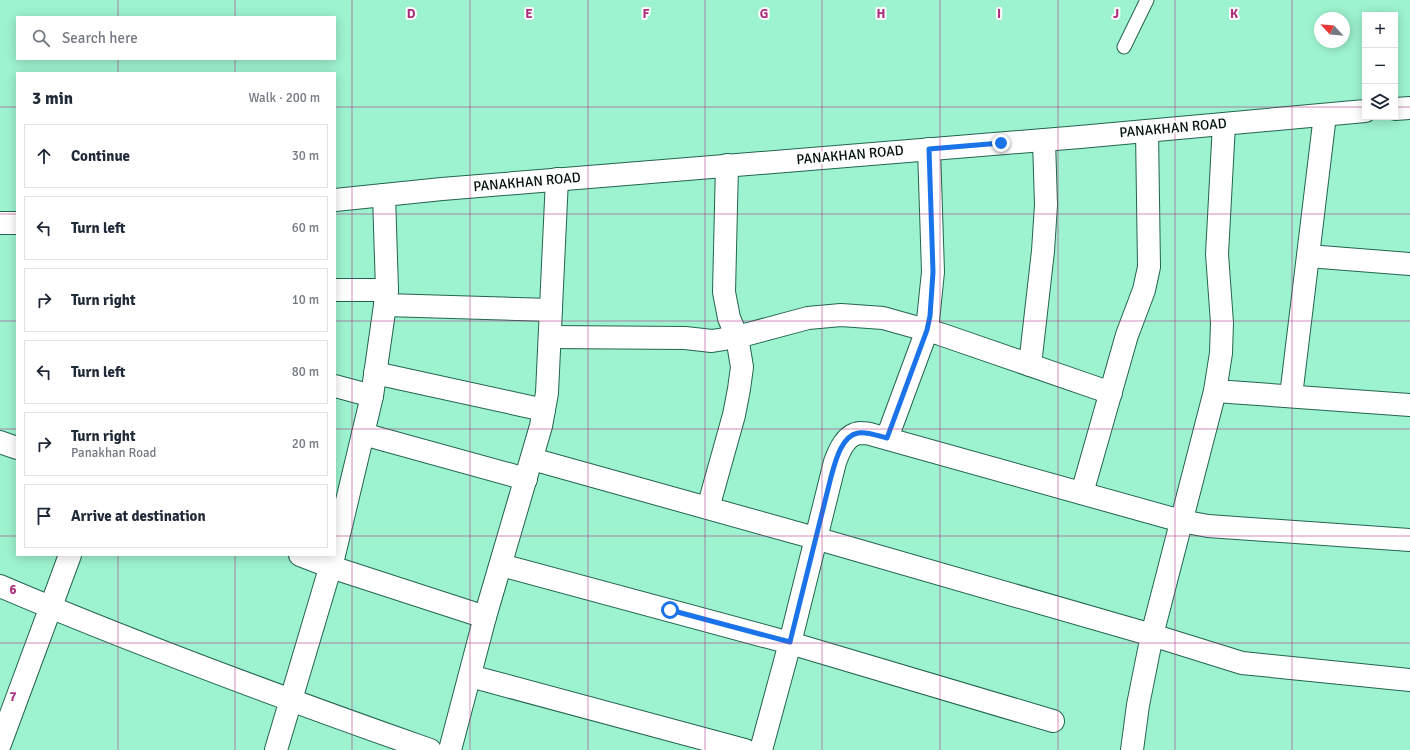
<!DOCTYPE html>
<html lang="en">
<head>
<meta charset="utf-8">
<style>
  :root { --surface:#fff; --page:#f2f2f3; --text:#1f2937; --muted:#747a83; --line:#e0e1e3 }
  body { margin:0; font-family:Signika,sans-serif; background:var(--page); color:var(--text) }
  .controls { position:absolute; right:12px; top:12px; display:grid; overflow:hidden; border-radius:0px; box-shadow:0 2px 10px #0003 }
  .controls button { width:36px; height:36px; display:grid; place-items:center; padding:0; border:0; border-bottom:1px solid var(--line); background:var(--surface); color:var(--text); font:20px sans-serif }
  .compass { position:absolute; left:1314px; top:12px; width:36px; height:36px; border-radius:50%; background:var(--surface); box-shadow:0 2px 10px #0003; rotate:296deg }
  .stop { position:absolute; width:12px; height:12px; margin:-9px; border:3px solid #1a73e8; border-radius:50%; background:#fff }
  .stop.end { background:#1a73e8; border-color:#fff; box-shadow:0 1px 4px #0008 }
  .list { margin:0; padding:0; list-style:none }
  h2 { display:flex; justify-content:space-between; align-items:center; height:52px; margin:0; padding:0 16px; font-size:17px }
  h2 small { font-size:13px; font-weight:400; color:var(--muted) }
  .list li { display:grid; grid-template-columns:26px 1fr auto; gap:12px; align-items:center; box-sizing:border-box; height:64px; margin:0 8px 8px; padding:0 8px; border:1px solid var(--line); border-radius:0px }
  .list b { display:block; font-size:15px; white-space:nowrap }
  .list p { margin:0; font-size:13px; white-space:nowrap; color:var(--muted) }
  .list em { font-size:13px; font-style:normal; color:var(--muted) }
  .icon { flex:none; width:22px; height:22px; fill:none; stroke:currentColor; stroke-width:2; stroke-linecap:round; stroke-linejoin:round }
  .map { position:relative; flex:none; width:1410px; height:750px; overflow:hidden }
  .search { position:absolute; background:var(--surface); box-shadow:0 2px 10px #0003; left:16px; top:16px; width:320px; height:44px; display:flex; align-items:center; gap:10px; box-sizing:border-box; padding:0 14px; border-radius:0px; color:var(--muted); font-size:15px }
  .panel { position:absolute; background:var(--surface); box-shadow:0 2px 10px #0003; left:16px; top:72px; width:320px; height:484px; border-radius:0px }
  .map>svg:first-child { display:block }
</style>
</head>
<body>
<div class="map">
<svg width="1410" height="750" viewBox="0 0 1410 750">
  <rect width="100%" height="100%" fill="#9df2cf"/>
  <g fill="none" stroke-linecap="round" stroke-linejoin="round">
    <!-- lane casing -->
    <g stroke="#23654e" stroke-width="15">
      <path id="lane" d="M1124,47L1147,0"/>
    </g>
    <!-- street casing -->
    <g stroke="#23654e" stroke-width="24">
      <g id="street">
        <path d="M1395,109L1410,108"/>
        <path d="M335,200L442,189L1080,137L1365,111"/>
        <path d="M0,223H17"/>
        <path d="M1308,256L1410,264"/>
        <path d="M335,290H387"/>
        <path d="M385,305L551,310"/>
        <path d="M550,337L685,338L712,341L737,337L808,318L841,315L883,318L940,334L1111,393"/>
        <path d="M1030,365L1043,251L1046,205L1044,140"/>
        <path d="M375,373L544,410"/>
        <path d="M335,386L372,396"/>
        <path d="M1215,391L1410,405"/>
        <path d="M1291,396L1325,115"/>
        <path d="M363,434L526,479"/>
        <path d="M887,438L927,330L933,272L929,149"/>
        <path d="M0,442L17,448"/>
        <path d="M532,459L815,538L1152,635L1242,663L1410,680"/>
        <path d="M1082,493L1127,335L1144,290L1149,267L1147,131"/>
        <path d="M708,508L734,415L739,389L742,367L737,337L729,318L724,292L727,165"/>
        <path d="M335,551L372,396L385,305L387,290L384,195"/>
        <path d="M300,555L331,567L485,617"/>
        <path d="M501,565L790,643L1053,721"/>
        <path d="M0,586C141,646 285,699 430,750"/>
        <path d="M470,676L745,750"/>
        <path d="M0,744L70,555"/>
        <path d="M276,750L334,555"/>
        <path d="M450,750L485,617L541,426L547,393L557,179"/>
        <path d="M761,750L790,643L835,462C839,451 846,434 860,433C863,433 867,433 870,434L1181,521L1208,526L1410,540"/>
        <path d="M1132,750L1138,705L1152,635L1215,391L1221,353L1222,323L1217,254L1224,124"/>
      </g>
    </g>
    <!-- lane -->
    <use href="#lane" stroke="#fff" stroke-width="13"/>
    <!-- street -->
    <use href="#street" stroke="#fff" stroke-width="22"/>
  </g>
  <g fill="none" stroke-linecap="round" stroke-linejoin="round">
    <!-- route -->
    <path stroke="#1a73e8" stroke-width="5" d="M670,610L790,642L831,477C835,463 841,436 858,433C867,431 878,436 887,438L927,330L930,316L933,272L929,149L1001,143"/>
  </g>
  <!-- grid -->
  <path fill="none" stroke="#ad2f7e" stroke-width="1" stroke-opacity="0.55" d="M118,0V17M235,0V17M352,0V750M470,0V750M588,0V750M705,0V750M822,0V750M940,0V750M1058,0V750M1175,0V750M1292,0V750M118,59V73M235,59V73M0,107H17M335,107H1365M1395,107H1410M0,214H17M335,214H1410M0,321H17M335,321H1410M0,429H17M335,429H1410M0,536H17M335,536H1410M118,555V750M235,555V750M0,643H1410"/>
  <g text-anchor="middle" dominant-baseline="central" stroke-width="4" stroke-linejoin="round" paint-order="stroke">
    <!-- street labels -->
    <g font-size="14" fill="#001008" stroke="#fefefe">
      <text transform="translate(1173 128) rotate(-5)">PANAKHAN ROAD</text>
      <text transform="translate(850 155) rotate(-5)">PANAKHAN ROAD</text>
      <text transform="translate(527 182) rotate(-5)">PANAKHAN ROAD</text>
    </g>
  </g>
  <g font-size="13" text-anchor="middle" font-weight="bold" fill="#ad2f7e" stroke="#fefefe" stroke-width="4" stroke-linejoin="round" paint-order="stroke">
    <text x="411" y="18">D</text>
    <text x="529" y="18">E</text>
    <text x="646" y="18">F</text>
    <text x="764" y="18">G</text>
    <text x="881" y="18">H</text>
    <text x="999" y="18">I</text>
    <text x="1116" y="18">J</text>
    <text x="1234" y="18">K</text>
    <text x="13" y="594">6</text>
    <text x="13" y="701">7</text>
  </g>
</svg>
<div class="controls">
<button>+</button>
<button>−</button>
<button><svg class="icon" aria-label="layers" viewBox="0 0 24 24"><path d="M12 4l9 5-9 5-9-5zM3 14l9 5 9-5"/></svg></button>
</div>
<svg class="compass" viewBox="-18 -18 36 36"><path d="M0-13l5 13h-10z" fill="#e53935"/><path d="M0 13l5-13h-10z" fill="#747a83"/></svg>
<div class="stop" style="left:670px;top:610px"></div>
<div class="stop end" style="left:1001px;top:143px"></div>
<div class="search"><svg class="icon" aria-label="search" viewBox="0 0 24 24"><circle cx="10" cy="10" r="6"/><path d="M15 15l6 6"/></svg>Search here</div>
<section class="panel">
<h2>3 min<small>Walk · 200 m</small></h2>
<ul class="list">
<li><svg class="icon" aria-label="ahead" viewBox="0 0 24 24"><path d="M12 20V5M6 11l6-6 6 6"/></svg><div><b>Continue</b></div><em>30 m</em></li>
<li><svg class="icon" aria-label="left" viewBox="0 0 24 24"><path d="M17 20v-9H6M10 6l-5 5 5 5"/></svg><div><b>Turn left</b></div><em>60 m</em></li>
<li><svg class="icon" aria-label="right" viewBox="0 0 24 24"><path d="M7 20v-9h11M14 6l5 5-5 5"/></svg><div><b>Turn right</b></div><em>10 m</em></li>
<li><svg class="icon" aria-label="left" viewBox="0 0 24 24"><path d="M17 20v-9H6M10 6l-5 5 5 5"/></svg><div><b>Turn left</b></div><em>80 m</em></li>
<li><svg class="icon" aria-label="right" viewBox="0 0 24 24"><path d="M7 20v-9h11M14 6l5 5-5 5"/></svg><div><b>Turn right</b><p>Panakhan Road</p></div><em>20 m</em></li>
<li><svg class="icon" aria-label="arrive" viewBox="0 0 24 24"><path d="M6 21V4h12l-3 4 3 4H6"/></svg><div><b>Arrive at destination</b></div></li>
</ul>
</section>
</div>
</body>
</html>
